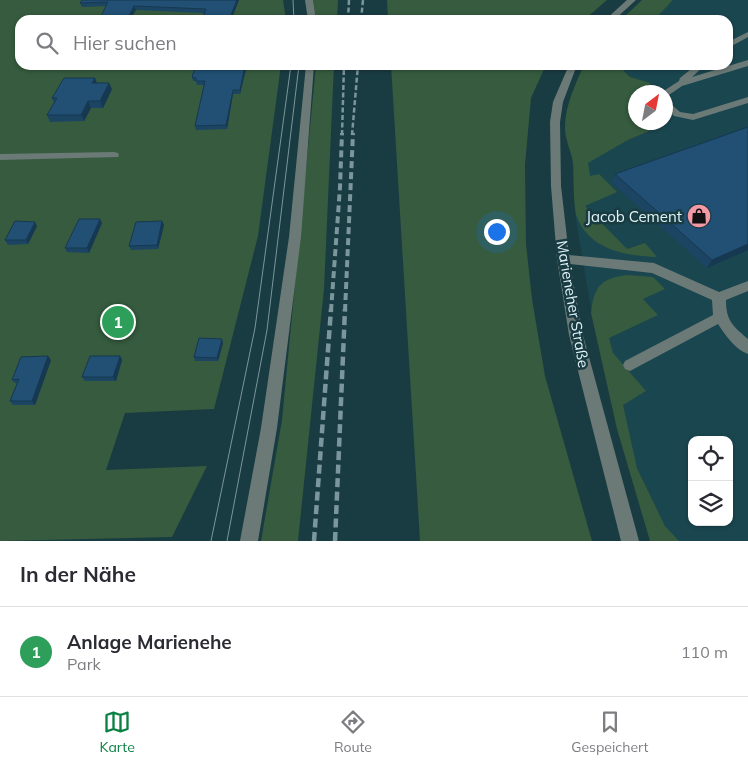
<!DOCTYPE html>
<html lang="de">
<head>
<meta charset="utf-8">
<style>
  :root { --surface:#fff; --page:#f7f7f7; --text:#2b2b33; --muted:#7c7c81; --line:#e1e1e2; --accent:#0b8043 }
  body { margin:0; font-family:Mulish,sans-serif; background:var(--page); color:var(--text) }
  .controls { position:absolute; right:15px; bottom:15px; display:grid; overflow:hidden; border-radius:10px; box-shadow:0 1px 4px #0004 }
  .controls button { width:45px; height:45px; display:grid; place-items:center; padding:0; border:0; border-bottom:1px solid var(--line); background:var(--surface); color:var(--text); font:25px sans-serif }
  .compass { position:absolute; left:628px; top:85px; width:45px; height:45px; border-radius:50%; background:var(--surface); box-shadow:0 1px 4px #0004; rotate:32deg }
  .you { position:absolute; left:496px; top:231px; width:18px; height:18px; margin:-12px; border:4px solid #fff; border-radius:50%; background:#1a73e8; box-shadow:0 0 0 8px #1a73e833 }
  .badge { display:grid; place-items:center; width:32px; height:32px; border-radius:50%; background:var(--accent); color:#fff; font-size:16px; font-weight:700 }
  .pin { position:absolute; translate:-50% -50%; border:2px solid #fff; box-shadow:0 1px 5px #0006 }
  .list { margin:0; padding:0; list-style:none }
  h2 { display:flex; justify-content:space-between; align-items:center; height:65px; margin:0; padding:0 20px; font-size:21px }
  h2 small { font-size:16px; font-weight:400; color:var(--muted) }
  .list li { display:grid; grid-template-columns:32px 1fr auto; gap:15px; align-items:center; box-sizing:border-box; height:90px; padding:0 20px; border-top:1px solid var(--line) }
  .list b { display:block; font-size:19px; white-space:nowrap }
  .list p { margin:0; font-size:16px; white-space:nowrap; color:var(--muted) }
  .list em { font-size:16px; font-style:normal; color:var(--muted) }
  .icon { flex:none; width:28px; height:28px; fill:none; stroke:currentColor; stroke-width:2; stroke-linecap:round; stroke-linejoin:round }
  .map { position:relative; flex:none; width:748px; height:541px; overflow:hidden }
  .search { position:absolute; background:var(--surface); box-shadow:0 1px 4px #0004; left:15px; right:15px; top:15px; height:55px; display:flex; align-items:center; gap:12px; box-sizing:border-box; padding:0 18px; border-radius:15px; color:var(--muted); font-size:19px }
  .sheet { height:155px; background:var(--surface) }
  nav { display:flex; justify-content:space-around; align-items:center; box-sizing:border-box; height:70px; border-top:1px solid var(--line); background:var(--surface); font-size:14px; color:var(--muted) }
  nav a { display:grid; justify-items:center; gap:2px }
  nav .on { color:var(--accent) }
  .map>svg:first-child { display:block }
</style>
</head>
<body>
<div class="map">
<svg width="748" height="541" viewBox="0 0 748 541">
  <rect width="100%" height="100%" fill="#193b42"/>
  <!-- built -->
  <path fill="#1a464f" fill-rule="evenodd" d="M673,0H748V541H679L665,526L637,468L590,303L576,220L573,175L587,163L628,140L666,124V92H643L651,83L630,77L618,65H728V20H654ZM692,440H729V522H692Z"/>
  <!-- green -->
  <g fill="#365b3e">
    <path d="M0,0H283L286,20H20V65H281L258,236L214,409L125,413L106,470L207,466L172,537L0,541Z"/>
    <path d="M313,0H338L337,20H316Z"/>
    <path d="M387,0H607L584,20H388Z"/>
    <path d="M642,0H673L654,20H621Z"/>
    <path d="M316,65H334L324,289L298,541H261L282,420Z"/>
    <path d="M391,65H546L531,98L525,165L526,244L532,299L545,376L592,541H420Z"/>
    <path d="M584,65H618L630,77L651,83L643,92H636V122L666,124L628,140L588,163L590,176L599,174L617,192L585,206L627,249L645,243L657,257C627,256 589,250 577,217C573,208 574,176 573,164C572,153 566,142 565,130C564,108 575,85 584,65Z"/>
    <path d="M628,275L653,277L665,289L643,299L658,315L609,338L613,353L646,391L623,405L637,468L665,526L679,541H650L617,429L591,313C594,286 601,278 628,275Z"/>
  </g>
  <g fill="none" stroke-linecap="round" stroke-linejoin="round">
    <!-- minor -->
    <g fill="#6b7a77" fill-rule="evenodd">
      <path d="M305,0H313L316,20H308Z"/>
      <path d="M627,0H636L614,20H605Z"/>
      <path d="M748,32V37L728,48V42Z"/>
      <path d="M748,60V66L682,86L666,97V92H662L679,81L680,78L696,65H705L692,77Z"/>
      <path d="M306,65H314L301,237L277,428L258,541H240L261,428L289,237Z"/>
      <path d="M569,65H577L563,102L560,122L561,186L569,255L654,263L719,292L748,281V291L726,300C726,321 733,326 748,339V354C736,350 725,335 718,324L630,371L625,369L623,365L625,361L713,315L712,300L652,273L570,264L583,335L639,541H621L569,335L557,259L551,186L550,122L553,102Z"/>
      <path d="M748,97V103L693,120L674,116L666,108V100L680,112L693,114Z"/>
      <path d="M114,152L118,153L119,155L118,157L0,160V154Z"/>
    </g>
    <!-- tram -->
    <g stroke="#7b969c" stroke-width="1">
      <path d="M293,0L294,20"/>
      <path d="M211,541L255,328L291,65"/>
      <path d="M227,541L267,330L299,65"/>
    </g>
    <!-- rail-far2 -->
    <g stroke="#7b969c" stroke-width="2.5" stroke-dasharray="5 2.5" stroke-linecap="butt">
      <path d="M348,20L349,0"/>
      <path d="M361,20L363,0"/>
      <path d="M342,135L344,65"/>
      <path d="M352,135L358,65"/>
    </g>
    <!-- rail-far1 -->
    <g stroke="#7b969c" stroke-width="4" stroke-dasharray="7 4" stroke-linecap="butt">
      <path d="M331,311L340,187L342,133"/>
      <path d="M345,311L353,133"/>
    </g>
    <!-- rail -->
    <g stroke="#7b969c" stroke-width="4.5" stroke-dasharray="9 4.5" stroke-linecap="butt">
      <path d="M314,541L331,309"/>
      <path d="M335,541L345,309"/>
    </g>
  </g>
  <!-- wall -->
  <g fill="#1c4564">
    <path d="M82,0H239L231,20H202L204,13L136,10L106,6L82,7L80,3Z"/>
    <path d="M196,65H247L240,94H233L227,129L196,130L195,126L204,85H197L196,81H193L192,77Z"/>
    <path d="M95,78L97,83L112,89L103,108H91L84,121L50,122L47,115L54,103L52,98Z"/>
    <path d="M748,127V250L707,268L611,182L615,174Z"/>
    <path d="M162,221L164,225L158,249L131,250L129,246Z"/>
    <path d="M102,223L89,253L67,252L65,248Z"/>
    <path d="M37,226L28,244L8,245L5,240Z"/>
    <path d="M223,343L218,361H195L194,357Z"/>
    <path d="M120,356L122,360L116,381H85L82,377Z"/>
    <path d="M51,360L35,405H13L10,401L17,383H15L12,380Z"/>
  </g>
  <!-- shaded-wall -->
  <g fill="#173851">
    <path d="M237,0H239L231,20H229Z"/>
    <path d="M134,6L136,10L130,20H127Z"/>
    <path d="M245,65H247L240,94V90Z"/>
    <path d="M95,78L97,84L92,83Z"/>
    <path d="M109,83L112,89L103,108L100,101Z"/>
    <path d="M233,90V94L227,129L226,125Z"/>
    <path d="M88,101L91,108L84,121L81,115Z"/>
    <path d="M100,219L102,223L89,253L87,248Z"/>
    <path d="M162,221L164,225L158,249L157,245Z"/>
    <path d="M35,222L37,226L28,244L26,240Z"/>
    <path d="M748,244V250L707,268L712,260Z"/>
    <path d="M222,339L223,343L218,361L217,358Z"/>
    <path d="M48,356L51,360L35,405L32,401Z"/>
    <path d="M120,356L122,360L116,381L113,377Z"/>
  </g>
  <!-- building -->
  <g fill="#215074" stroke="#173851">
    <path d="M82,0H237L229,20H202L206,9L134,6L127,20H99L108,2L80,3Z"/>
    <path d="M196,65H245L240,90H233L226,125L195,126L205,81H196V78L192,77Z"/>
    <path d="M64,78H95L92,83H109L100,101H88L81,115H47L57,98H52Z"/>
    <path d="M748,127V244L712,260L615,174Z"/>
    <path d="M79,219H100L87,248H65Z"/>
    <path d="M15,221L35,222L26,240H5Z"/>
    <path d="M162,221L157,245L129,246L136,222Z"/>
    <path d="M199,338L222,339L217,358L194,357Z"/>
    <path d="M48,356L32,401H10L19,379L12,380L21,357Z"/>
    <path d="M90,356H120L113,377H82Z"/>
  </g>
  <!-- icons -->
  <defs>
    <g id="shop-disc" transform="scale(1.25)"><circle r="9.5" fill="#f49aa6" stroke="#193b42"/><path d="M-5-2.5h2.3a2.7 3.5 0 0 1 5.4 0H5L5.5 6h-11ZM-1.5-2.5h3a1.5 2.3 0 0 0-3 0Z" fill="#111"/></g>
  </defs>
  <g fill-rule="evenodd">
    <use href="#shop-disc" x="699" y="216"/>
  </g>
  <g text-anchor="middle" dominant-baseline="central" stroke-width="5" stroke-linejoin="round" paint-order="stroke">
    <!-- poi labels -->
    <g font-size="15" fill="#e2f4f9" stroke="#193b42" text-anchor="end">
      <text x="682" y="216">Jacob Cement</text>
    </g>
    <!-- street labels -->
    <g font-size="15" fill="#e2f4f9" stroke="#193b42">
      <text transform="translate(573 304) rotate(80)">Marieneher Straße</text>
    </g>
  </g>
</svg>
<div class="controls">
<button><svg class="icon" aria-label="locate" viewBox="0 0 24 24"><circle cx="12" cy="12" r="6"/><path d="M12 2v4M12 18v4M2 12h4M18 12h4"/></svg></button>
<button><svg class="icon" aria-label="layers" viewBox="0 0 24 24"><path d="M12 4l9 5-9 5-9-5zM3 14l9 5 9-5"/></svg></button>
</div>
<svg class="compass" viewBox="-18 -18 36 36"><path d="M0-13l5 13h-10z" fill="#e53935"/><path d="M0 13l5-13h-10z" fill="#7c7c81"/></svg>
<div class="you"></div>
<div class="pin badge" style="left:118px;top:322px;background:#2e9e5b">1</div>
<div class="search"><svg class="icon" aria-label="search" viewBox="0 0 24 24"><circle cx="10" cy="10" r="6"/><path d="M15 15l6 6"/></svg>Hier suchen</div>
</div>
<section class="sheet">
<h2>In der Nähe<small></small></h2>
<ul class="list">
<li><span class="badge" style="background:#2e9e5b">1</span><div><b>Anlage Marienehe</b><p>Park</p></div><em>110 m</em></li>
</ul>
</section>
<nav>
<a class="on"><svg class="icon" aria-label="map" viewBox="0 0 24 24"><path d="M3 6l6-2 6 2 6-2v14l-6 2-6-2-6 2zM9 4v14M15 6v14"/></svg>Karte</a>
<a><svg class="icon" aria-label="directions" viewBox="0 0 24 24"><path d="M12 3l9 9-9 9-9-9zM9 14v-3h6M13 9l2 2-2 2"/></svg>Route</a>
<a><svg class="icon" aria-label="saved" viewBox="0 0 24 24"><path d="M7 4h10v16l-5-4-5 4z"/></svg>Gespeichert</a>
</nav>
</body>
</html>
